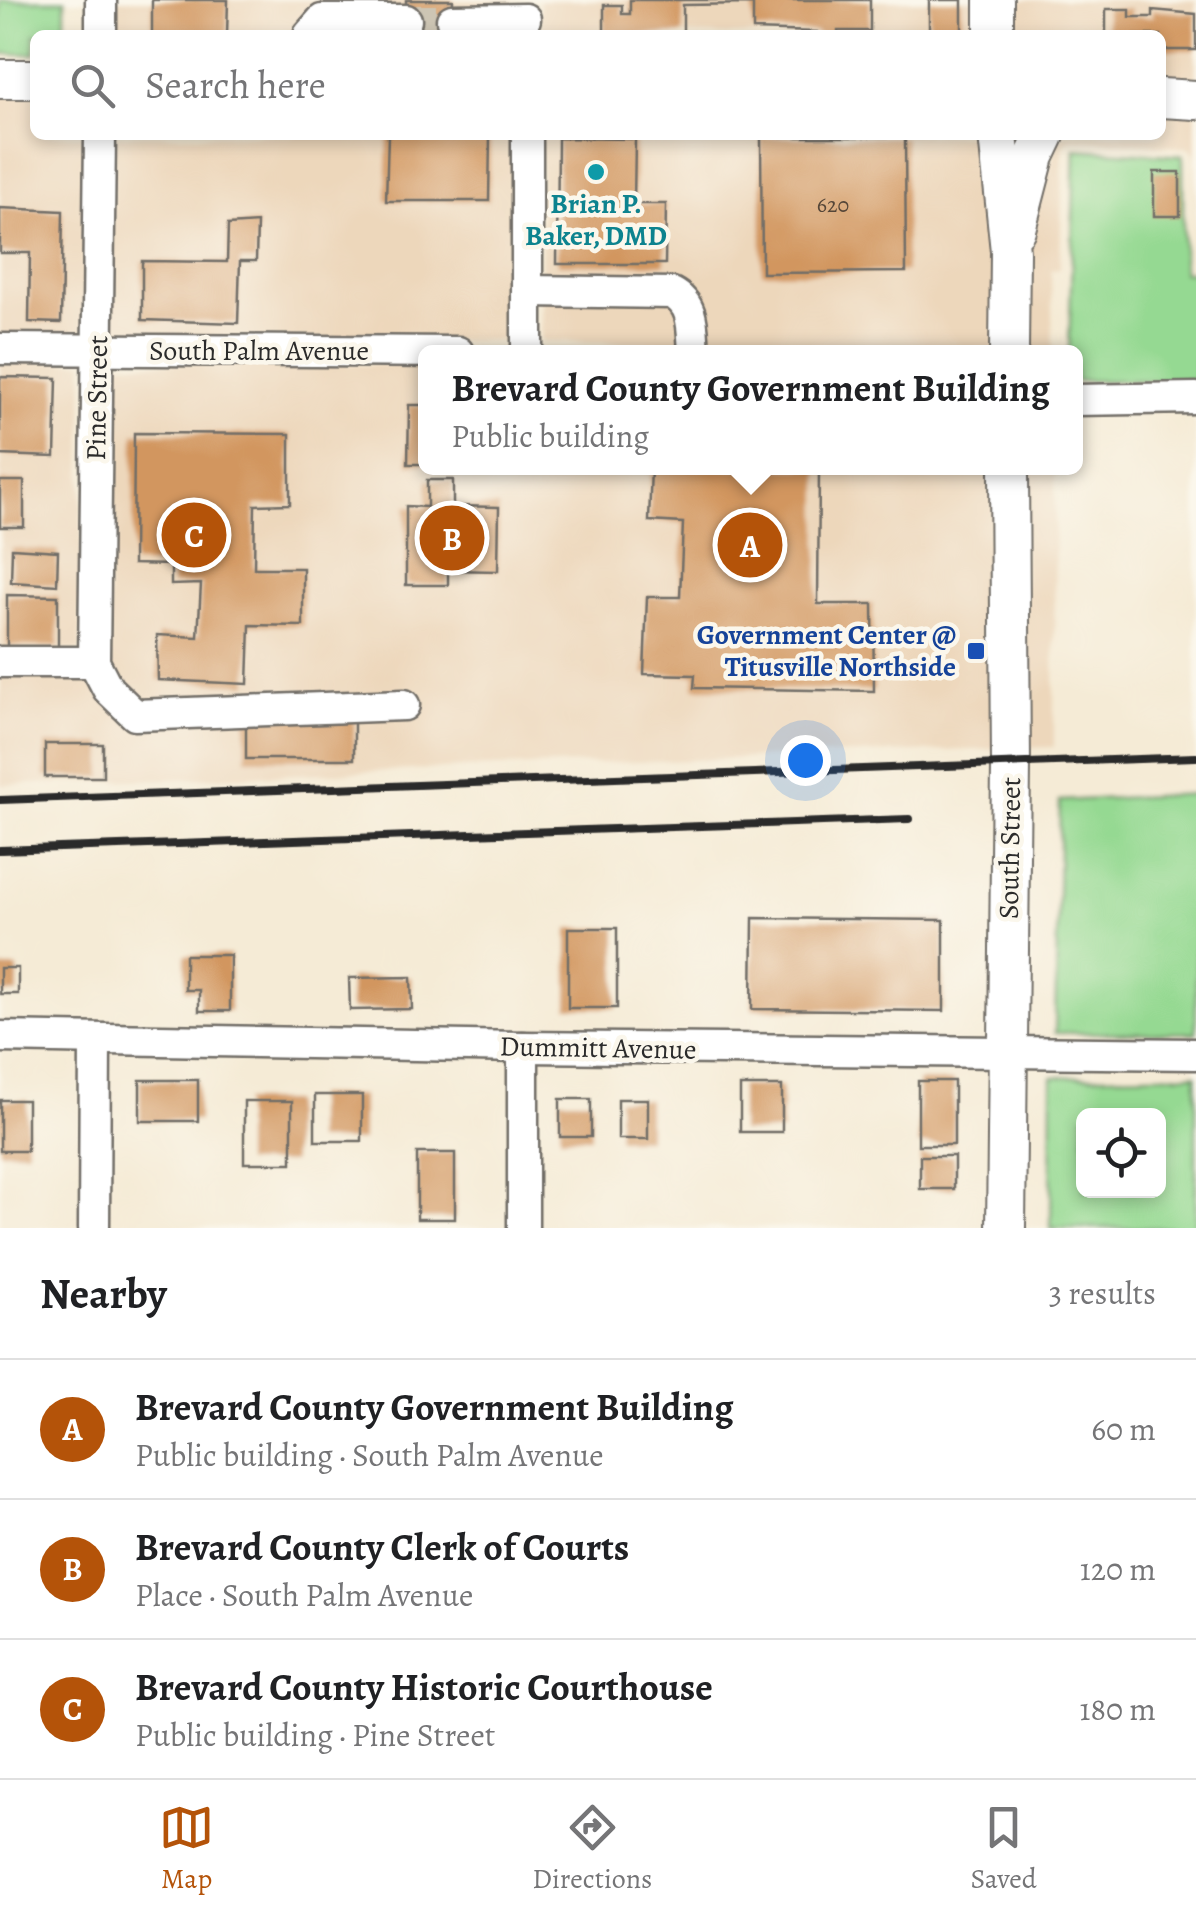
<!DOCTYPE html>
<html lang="en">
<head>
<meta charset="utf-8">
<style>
  :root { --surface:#fff; --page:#f6f6f6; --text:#202124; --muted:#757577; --line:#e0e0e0; --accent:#b45309 }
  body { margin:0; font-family:Alegreya,serif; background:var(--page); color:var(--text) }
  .controls { position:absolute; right:30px; bottom:30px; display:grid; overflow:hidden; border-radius:15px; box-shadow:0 5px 15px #0003 }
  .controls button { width:90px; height:90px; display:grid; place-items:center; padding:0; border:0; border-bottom:2px solid var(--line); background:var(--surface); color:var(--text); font:50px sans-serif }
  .you { position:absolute; left:805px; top:760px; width:35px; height:35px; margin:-25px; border:8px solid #fff; border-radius:50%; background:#1a73e8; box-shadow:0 0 0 15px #1a73e833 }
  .badge { display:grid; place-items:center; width:65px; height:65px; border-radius:50%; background:var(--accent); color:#fff; font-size:32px; font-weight:700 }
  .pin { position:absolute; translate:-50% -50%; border:5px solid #fff; box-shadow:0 2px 10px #0006 }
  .popup { position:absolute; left:418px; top:345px; width:665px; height:130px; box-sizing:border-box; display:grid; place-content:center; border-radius:15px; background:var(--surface); filter:drop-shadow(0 2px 8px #0005); font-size:32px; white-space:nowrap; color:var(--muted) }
  .popup b { font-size:38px; color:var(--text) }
  .popup::after { content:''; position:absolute; left:50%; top:100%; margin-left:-20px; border:20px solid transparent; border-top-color:var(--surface) }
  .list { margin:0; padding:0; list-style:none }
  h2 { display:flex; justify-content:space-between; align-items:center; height:130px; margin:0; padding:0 40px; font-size:42px }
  h2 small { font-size:32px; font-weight:400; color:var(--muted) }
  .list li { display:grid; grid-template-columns:65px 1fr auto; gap:30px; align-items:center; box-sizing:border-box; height:140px; padding:0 40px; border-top:2px solid var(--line) }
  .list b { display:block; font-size:38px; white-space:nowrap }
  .list p { margin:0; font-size:32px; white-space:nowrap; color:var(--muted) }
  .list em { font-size:32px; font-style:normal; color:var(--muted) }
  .icon { flex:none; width:55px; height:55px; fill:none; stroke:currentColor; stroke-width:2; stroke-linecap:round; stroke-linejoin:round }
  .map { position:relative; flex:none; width:1196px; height:1228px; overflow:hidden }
  .search { position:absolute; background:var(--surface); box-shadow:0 5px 15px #0003; left:30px; right:30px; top:30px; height:110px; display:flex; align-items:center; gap:25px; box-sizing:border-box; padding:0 35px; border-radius:15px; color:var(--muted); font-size:38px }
  .sheet { height:550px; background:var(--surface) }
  nav { display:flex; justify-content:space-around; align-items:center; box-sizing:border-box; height:140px; border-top:2px solid var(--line); background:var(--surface); font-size:28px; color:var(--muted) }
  nav a { display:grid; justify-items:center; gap:5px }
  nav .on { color:var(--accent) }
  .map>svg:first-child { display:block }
</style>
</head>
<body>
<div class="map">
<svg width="1196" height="1228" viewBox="0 0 1196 1228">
  <rect width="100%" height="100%" fill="#fbf7ec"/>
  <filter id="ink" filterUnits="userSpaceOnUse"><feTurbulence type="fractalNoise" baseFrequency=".01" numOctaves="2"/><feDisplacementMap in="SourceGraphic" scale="20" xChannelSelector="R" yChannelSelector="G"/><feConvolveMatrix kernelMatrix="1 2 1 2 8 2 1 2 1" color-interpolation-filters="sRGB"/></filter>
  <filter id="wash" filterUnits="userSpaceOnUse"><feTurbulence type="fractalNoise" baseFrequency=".0048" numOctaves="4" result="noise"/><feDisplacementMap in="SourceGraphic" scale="40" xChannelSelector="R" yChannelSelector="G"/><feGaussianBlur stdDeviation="2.25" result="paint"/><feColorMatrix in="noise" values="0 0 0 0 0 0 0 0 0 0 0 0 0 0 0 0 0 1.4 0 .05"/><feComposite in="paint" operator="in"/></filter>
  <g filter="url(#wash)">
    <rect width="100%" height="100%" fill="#f5ebd6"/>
    <!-- built -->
    <g fill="#edd7bb">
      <path d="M115,0H512V35H114Z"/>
      <rect x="540" y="0" width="440" height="35"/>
      <path d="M1008,0H1196V87L1161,85V35H1008Z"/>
      <path d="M0,91L35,92V135H86L84,338L0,337Z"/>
      <path d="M1161,110L1196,112V262L1195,156L1191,148L1072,138L1066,142L1063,149L1060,269L1051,270L1053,352H1023L1024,252L1058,141L1065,135H1161Z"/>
      <path d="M114,135H513L514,341L112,338Z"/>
      <path d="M541,135H985L996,250L995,349L541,341Z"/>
      <path d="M0,361L84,362L80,650H0Z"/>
      <path d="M112,363L425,365V468H995L997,749L0,785V674L107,675Z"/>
      <path d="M1023,468H1055L1054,747L1025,748Z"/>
    </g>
    <!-- green -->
    <g fill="#95d992" stroke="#60825e" stroke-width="2.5" fill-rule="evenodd">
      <path d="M0,0H65V35H35V54H0Z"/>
      <path d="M1075,149L1183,156V272H1196V380L1075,381V352H1069Z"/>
      <path d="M1196,794V1033H1055L1060,801Z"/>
      <path d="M1196,1074V1228H1051L1052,1077ZM1084,1116H1158V1190H1084Z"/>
    </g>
    <g id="blocks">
      <!-- building -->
      <g fill="#d2965f">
        <path d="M152,0H228L227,35H152Z"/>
        <path d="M406,0H453L452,35H406Z"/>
        <path d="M630,0H870V31H838V35H817V32L753,30V4L683,5V35H604V5H622V14H630Z"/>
        <rect x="929" y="0" width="33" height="35"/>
        <path d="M1106,9H1130V17H1153V10L1196,14V50H1161V35H1106Z"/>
        <path d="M388,135H490L489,201H386Z"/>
        <path d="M761,137H905L906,272L762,273Z"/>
        <path d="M558,138L635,139L634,204H666L665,264H557Z"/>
        <rect x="1154" y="172" width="26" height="44"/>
        <path d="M0,208L63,211L61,323L29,322L30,253H0Z"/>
        <path d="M257,223L256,261H240L238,323L142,320V261L227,262L228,225Z"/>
        <path d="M0,377L57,378L55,457L0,455Z"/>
        <path d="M409,405H425V464H408Z"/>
        <path d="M134,433L290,434V504L255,505L254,568H303V626L250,625L248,684L158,680L157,635L198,637L201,584L171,585V565L133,564Z"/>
        <path d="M651,468H819L818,604H873L874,691L694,688L695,675L644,674L647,597H680L683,523L649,521Z"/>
        <path d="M427,480H453V506L499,507L498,571L448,570V585H406V506L427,507Z"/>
        <rect x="0" y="481" width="24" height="46"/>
        <path d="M12,548L58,551L57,585L11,582Z"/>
        <path d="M7,595L58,596V647L7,646Z"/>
        <rect x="246" y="717" width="108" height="42"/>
        <rect x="45" y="744" width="58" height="33"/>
        <path d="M753,918L944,920V1011L752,1009Z"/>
        <rect x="568" y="928" width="49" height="80"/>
        <path d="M185,955H230V1011H199V990H185Z"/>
        <rect x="0" y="968" width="18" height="26"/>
        <path d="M411,977L412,1009L350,1010L349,978Z"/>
        <rect x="140" y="1080" width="58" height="41"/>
        <rect x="918" y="1081" width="36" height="64"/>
        <rect x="740" y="1086" width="42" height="46"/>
        <rect x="315" y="1095" width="47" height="46"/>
        <rect x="560" y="1099" width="31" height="38"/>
        <rect x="618" y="1099" width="30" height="40"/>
        <rect x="0" y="1100" width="27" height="51"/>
        <rect x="244" y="1101" width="48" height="62"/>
        <rect x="417" y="1153" width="38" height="66"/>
        <rect x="920" y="1156" width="34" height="33"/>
      </g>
    </g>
  </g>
  <g filter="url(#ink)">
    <use href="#blocks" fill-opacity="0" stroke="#726e67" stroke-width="2.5"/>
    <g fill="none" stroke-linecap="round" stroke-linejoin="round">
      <!-- minor-tunnel -->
      <path stroke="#cdc5b4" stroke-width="30" stroke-dasharray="30 15" stroke-linecap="butt" d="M406,20H452"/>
      <!-- minor casing -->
      <g stroke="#726e67" stroke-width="35">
        <g id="minor">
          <path d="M452,20L525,19"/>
          <path d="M101,35V0"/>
          <path d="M309,35L322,20H406"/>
          <path d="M100,135L94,662L108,689L135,715L404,705"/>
          <path d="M527,135V352"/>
          <path d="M528,291L672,293C695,305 692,330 694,352"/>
          <path d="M0,349L458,352"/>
          <path d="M1075,400L1196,398"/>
          <path d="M0,662H94"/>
          <path d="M0,1037L523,1047L1196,1054"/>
          <path d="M523,1047V1228"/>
          <path d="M94,1228L95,1039"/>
        </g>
      </g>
      <!-- major casing -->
      <g stroke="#726e67" stroke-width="42">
        <g id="major">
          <path d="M994,35V0"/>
          <path d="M0,79H35"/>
          <path d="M1161,98L1196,100"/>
          <path d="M998,135L1010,251L1009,352"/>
          <path d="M1016,229L1035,156L1045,135"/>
          <path d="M1006,1228L1011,765L1009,468"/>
        </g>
      </g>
      <!-- minor -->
      <use href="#minor" stroke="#fff" stroke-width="30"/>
      <!-- major -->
      <use href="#major" stroke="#fff" stroke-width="38"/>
      <!-- rail -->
      <g stroke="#2b2b2b" stroke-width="8">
        <path d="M0,800L1196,757"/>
        <path d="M0,850L909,819"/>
      </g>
    </g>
  </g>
  <!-- markers -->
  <circle fill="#0f9aa8" stroke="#fbf7ec" stroke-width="4" cx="596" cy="172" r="10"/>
  <rect fill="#1a4fb4" stroke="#fbf7ec" stroke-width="4" x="966" y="641" width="20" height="20" rx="5"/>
  <g text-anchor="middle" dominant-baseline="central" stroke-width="9" stroke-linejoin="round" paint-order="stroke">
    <!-- number labels -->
    <g font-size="22" fill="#554638">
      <text x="833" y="205">620</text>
    </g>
    <!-- culture labels -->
    <g font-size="28" font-weight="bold" fill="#0d838f" stroke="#fbf7ec">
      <text x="596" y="204">Brian P.<tspan x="596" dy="32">Baker, DMD</tspan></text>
    </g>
    <!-- street labels -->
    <g font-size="28" fill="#2b2b2b" stroke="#fbf7ec">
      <text x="259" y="351">South Palm Avenue</text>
      <text transform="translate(97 398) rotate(-89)">Pine Street</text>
      <text transform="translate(1010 848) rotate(-89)">South Street</text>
      <text transform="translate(598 1048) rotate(1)">Dummitt Avenue</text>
    </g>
    <!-- transit labels -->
    <g font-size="28" font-weight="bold" fill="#164399" stroke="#fbf7ec" text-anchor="end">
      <text x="956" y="635">Government Center @<tspan x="956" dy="32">Titusville Northside</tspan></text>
    </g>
  </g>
</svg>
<div class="controls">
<button><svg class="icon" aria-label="locate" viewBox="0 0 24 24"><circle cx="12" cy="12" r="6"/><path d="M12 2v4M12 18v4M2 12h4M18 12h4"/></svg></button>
</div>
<div class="you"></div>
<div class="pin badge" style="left:750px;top:545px">A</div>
<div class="popup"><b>Brevard County Government Building</b>Public building</div>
<div class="pin badge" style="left:452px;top:538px">B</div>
<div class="pin badge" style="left:194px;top:535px">C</div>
<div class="search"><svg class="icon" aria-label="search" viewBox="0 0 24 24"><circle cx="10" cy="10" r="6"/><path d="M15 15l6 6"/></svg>Search here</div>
</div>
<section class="sheet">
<h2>Nearby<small>3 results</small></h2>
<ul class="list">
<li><span class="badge">A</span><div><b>Brevard County Government Building</b><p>Public building · South Palm Avenue</p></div><em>60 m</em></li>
<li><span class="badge">B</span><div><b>Brevard County Clerk of Courts</b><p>Place · South Palm Avenue</p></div><em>120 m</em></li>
<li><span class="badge">C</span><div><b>Brevard County Historic Courthouse</b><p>Public building · Pine Street</p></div><em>180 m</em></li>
</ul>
</section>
<nav>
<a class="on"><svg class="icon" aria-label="map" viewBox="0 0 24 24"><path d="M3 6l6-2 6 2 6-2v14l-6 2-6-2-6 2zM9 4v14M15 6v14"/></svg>Map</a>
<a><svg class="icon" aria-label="directions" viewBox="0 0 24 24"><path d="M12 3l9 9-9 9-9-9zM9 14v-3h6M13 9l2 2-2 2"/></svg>Directions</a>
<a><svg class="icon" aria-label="saved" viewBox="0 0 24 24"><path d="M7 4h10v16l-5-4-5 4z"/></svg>Saved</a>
</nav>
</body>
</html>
